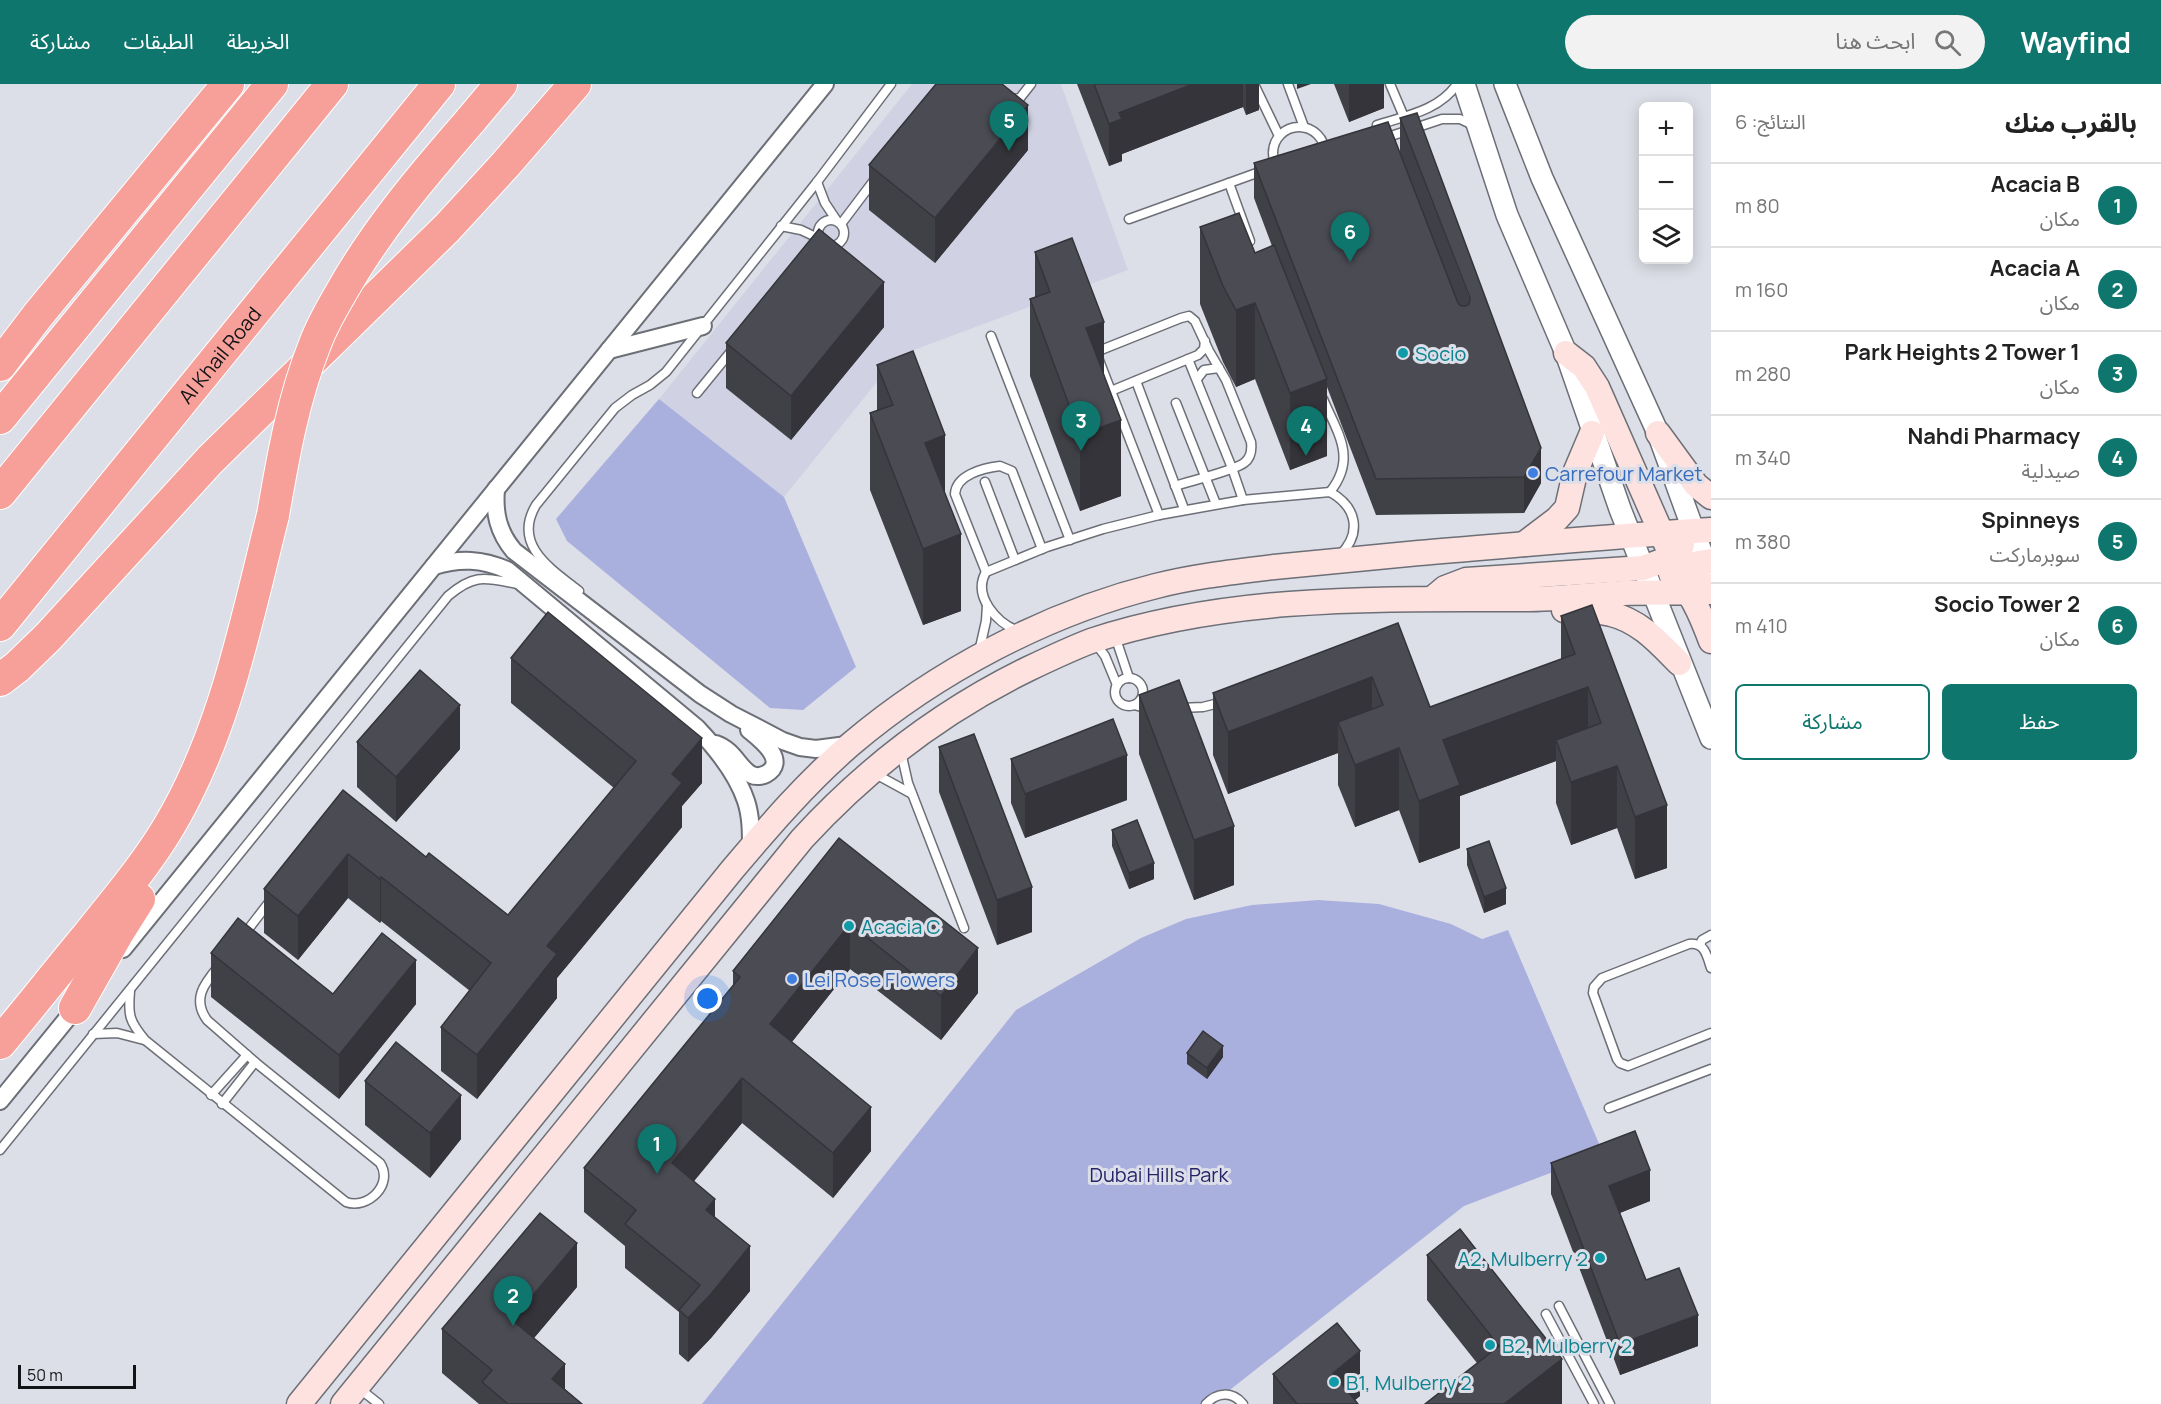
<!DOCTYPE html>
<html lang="ar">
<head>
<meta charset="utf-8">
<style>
  :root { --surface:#fff; --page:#f2f2f2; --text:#222; --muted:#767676; --line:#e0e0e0; --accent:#0f766e }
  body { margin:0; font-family:Manrope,"Noto Sans Arabic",sans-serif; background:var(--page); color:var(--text); direction:rtl }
  .controls { position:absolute; right:18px; top:18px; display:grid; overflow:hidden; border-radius:9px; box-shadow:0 3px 15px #0003 }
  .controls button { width:54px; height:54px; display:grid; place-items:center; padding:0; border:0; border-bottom:2px solid var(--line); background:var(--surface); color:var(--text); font:30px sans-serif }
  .scale { position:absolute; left:18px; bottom:15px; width:118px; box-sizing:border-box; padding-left:6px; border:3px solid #131417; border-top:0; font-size:16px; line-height:21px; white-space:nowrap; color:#131417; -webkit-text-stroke:4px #dddfe8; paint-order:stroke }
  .you { position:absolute; left:708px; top:915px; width:21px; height:21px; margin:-15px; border:4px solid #fff; border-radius:50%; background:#1a73e8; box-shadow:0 0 0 9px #1a73e833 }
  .badge { display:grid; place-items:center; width:39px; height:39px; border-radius:50%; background:var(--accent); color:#fff; font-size:20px; font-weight:700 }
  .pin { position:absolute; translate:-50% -50px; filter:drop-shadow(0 2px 3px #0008) }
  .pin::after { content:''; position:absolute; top:32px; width:21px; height:18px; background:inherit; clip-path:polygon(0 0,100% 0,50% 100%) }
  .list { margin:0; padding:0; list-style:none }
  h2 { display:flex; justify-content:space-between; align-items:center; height:78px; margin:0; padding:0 24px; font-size:26px }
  h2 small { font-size:20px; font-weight:400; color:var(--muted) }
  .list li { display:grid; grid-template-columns:39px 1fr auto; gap:18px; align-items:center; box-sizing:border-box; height:84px; padding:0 24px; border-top:2px solid var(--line) }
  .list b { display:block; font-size:22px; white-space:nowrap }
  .list p { margin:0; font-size:20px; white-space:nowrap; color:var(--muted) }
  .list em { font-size:20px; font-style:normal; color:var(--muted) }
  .actions { display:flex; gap:12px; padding:18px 24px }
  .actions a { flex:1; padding:14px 0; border:2px solid var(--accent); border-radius:9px; text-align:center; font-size:21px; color:var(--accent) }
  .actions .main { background:var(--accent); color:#fff }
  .icon { flex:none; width:33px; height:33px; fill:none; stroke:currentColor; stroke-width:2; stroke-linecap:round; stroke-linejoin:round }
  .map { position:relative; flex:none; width:1711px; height:1320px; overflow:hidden; direction:ltr }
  header { display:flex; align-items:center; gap:36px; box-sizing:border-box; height:84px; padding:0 30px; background:var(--accent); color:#fff }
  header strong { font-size:28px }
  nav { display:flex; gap:33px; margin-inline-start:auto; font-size:21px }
  .search { width:420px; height:54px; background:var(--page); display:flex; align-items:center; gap:15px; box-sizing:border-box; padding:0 21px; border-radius:33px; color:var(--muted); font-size:22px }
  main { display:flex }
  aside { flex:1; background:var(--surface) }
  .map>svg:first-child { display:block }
</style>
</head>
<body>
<header>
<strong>Wayfind</strong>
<div class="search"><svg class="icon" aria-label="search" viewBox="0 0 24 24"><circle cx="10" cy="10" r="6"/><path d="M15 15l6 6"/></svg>ابحث هنا</div>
<nav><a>الخريطة</a><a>الطبقات</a><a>مشاركة</a></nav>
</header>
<main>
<aside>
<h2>بالقرب منك<small>النتائج: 6</small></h2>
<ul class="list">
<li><span class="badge">1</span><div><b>Acacia B</b><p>مكان</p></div><em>80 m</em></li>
<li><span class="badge">2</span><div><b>Acacia A</b><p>مكان</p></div><em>160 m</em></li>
<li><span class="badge">3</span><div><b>Park Heights 2 Tower 1</b><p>مكان</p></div><em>280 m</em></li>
<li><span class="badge">4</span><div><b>Nahdi Pharmacy</b><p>صيدلية</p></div><em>340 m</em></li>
<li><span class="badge">5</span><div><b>Spinneys</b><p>سوبرماركت</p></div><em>380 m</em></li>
<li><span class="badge">6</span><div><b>Socio Tower 2</b><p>مكان</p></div><em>410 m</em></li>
</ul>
<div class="actions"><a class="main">حفظ</a><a>مشاركة</a></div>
</aside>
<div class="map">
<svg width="1711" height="1320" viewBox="0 0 1711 1320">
  <rect width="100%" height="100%" fill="#dddfe8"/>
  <!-- built -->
  <path fill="#d0d2e3" d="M912,0H1061L1128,186L898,272L784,413L659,315Z"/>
  <!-- green -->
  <g fill="#a9b0de">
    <path d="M659,315L784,413L856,583L803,626L770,624L567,457L556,435Z"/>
    <path d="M1318,816L1379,820L1451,840L1482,855L1508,846L1603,1069L1464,1122L1212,1320H702L1016,926L1141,854L1186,835L1252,821Z"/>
  </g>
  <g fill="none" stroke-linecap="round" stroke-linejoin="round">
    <!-- service casing -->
    <g stroke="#6d6f77" stroke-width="11">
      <g id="service">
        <path d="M1254,0L1279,52"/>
        <path d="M1288,0L1304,43"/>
        <path d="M1390,0L1404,33"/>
        <path d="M1011,15L1020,14L1031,0"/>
        <path d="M1377,41C1406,32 1440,26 1457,0"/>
        <circle cx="1299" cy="69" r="26"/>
        <path d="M1385,54L1442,35H1460L1475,42"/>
        <path d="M817,98L825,119L837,137"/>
        <path d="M1229,99L1250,157"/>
        <path d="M1129,135L1265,86"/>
        <circle cx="831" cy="149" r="13"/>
        <path d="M841,140L875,95"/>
        <path d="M781,142L801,146L818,154"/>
        <path d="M991,252L1070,456"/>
        <path d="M1188,275L1232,384L1243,416"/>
        <path d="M1197,295L1204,286L1219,284"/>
        <path d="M1136,297L1184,425"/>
        <path d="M1111,307L1198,271L1204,265L1205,257"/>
        <path d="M697,309L733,265"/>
        <path d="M1323,315C1338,350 1357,374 1330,408"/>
        <path d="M1176,319L1216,420"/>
        <path d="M985,398L1015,476"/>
        <path d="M1159,431L1097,271L1101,266L1181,234L1189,232L1195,237L1209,267L1226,296L1251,358C1252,366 1251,374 1244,379C1233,387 1190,397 1175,402"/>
        <path d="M986,488L955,410C956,391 983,384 1000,382L1012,387L1042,465"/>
        <path d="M579,507C551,485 512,461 536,421L615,324L632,311L650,301L666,288L817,98L891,0"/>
        <path d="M1018,547C997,539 972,512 986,488L1047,463L1103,445L1159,431L1243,416L1330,408C1357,423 1362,449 1340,471"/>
        <path d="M1115,552L1129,594"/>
        <path d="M1096,560L1105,572L1117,601"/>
        <path d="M979,568L986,537L987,521"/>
        <circle cx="1129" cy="608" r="14"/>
        <path d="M1134,621L1149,625"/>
        <path d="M1180,624L1203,623L1223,618"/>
        <path d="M901,668L908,699L964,844"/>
        <path d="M872,691L881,693L912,710"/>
        <path d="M243,852L270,817"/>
        <path d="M1700,861L1702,856L1711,851"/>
        <path d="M1711,884C1707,872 1705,858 1689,860L1602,894L1594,903L1593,909L1617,975L1620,979L1628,982L1711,949"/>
        <path d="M130,907C128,931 129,937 145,956L346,1118C368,1126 394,1100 380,1079L255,978L207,936C192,915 204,900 218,883"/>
        <path d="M93,950L117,949L144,956"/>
        <path d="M211,1011L247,971"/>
        <path d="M222,1020L255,978"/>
        <path d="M1609,1024L1711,985"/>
        <path d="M0,1066L448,512C475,489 485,494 518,500"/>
        <path d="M1559,1222L1610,1320"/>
        <path d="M1546,1230L1594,1320"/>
        <path d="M360,1305L379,1320"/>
        <path d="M1206,1320C1217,1308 1232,1307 1243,1320"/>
      </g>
    </g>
    <!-- minor casing -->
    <g stroke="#6d6f77" stroke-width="20">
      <g id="minor">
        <path d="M609,266L703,242"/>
        <path d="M496,405C494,429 498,448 514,467L700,610L731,630L783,657L800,663L816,665L847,661"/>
        <path d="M434,482C460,474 482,475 507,486L697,644C716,664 737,690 746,717C751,732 751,748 751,763"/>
        <path d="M716,660C734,666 740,686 752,691C756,693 762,692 766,690C789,677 760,655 749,646"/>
        <path d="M123,865L825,0"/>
        <path d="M0,1017L79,920"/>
      </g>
    </g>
    <!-- tertiary casing -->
    <g stroke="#6d6f77" stroke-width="24">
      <g id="tertiary">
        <path d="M1464,0L1507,131L1566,269L1620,425L1711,654"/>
        <path d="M1505,0L1542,94L1658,349L1710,492"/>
      </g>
    </g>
    <!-- secondary casing -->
    <g stroke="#6d6f77" stroke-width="27">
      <g id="secondary">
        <path d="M1566,269L1584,283L1597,303L1671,471L1689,491L1711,505"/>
        <path d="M1658,349L1696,401L1711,413"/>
        <path d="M1524,460L1557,435L1567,424L1575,389L1592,349"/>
        <path d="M1671,490L1693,480L1711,477"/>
        <path d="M1681,498C1695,516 1703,536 1711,557"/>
        <path d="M1433,514L1445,504L1466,496L1643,484L1662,477L1682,461"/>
        <path d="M1564,526C1580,527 1596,526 1611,530C1640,537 1659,559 1679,579"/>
        <path d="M299,1320L732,786C769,742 807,698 851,660C936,588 1047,529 1156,502C1195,492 1234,488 1274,483C1322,478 1371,474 1419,469C1517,461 1614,452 1711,446"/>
        <path d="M343,1320L802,755C867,684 942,627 1028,585C1049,575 1070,565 1091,557C1230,511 1380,515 1524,515C1557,515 1590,511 1623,509C1652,508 1682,509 1711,508"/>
      </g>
    </g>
    <!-- motorway casing -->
    <g stroke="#fff" stroke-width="34">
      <g id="motorway">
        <path d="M470,37L501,0"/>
        <path d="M0,281L38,231L228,0"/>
        <path d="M0,334L272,0"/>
        <path d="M0,409L332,0"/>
        <path id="s1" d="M0,541L439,0"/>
        <path d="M0,596L17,583L48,553L210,376L447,144L505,81L575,0"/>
        <path d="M75,924L117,850L139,815"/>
        <path d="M0,959C30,923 59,886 89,850C116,816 145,782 168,744C225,649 246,538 273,431"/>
      </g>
    </g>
    <!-- service -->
    <use href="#service" stroke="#fff" stroke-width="8"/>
    <!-- minor -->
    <use href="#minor" stroke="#fff" stroke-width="16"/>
    <!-- tertiary -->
    <use href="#tertiary" stroke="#fff" stroke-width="21"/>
    <!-- secondary -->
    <use href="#secondary" stroke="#fde2e0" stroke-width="24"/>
    <!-- motorway -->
    <use href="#motorway" stroke="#f7a099" stroke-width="32"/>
    <!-- motorway-bridge casing -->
    <g stroke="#fff" stroke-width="34" stroke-linecap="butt">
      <path id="motorway-bridge" d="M273,431C283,373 293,315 315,260C322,241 332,224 342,207C377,145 423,91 470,37"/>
    </g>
    <!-- motorway-bridge -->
    <use href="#motorway-bridge" stroke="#f7a099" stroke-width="32"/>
  </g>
  <!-- wall -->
  <g fill="#404047">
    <path d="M1077,0H1259V26L1246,31L1243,23L1122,70V77L1109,82Z"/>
    <path d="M1334,0H1384V24L1349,38Z"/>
    <path d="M1400,34L1541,399L1524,429L1376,431L1327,303V372L1290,386L1255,295L1236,303L1223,278L1200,220V143L1255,169L1272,162L1254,114V79L1400,69Z"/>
    <path d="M1028,66L935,179L869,126V81Z"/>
    <path d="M1035,168L1104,290L1121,412L1080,427L1030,292V215L1035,213Z"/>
    <path d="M884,243L791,356L726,304V259Z"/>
    <path d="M877,281L945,411L961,527L923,541L870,406V329L877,327Z"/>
    <path d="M1561,532L1667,784L1635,795L1617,744L1571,761L1556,719V677L1460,712V764L1419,779L1399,726L1355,743L1338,701V669L1228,710L1213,671V609L1398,539L1430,623L1561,575Z"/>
    <path d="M511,574L702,699L682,722V743L557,894V914L477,1015L441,987V943L470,907L381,837L380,839L348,814L298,876L264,849V805L343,706L426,773L508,831L614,704L511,619Z"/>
    <path d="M1139,611L1234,801L1194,816L1139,670Z"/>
    <path d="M357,658L460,665L396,738L357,703Z"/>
    <path d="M939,663L1032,848L997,861L939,708Z"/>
    <path d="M1011,675L1127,716L1025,754L1011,719Z"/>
    <path d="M1112,746L1154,795L1129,805L1112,762Z"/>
    <path d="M839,754L978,909L941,956L850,885L792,958L871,1067L833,1114L742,1039L693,1097L715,1133L750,1207L711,1254L688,1278L679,1270V1228L625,1184V1162L584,1128V1084L733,902V887Z"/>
    <path d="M1467,765L1506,820L1484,829L1467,781Z"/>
    <path d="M211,869L333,910L416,920L339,1015L211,913Z"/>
    <path d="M1187,969L1223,973L1207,995L1187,980Z"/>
    <path d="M365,997L461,1055L430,1094L365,1041Z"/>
    <path d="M1551,1079L1650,1117L1620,1129L1646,1196L1698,1262L1620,1291L1551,1110Z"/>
    <path d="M1427,1171L1562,1320L1477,1279L1427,1216Z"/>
    <path d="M577,1203L534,1254L565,1305L582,1320H479L442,1289V1245Z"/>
    <path d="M1273,1290L1360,1312L1355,1316L1358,1320H1273Z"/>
  </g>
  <!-- shaded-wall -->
  <g fill="#34343a">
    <path d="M1193,0H1243V23L1122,70V77L1109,82V40L1119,29Z"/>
    <path d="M1246,0H1259V26L1246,31Z"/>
    <path d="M1297,0H1311L1297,5Z"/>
    <path d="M1349,0H1384V24L1349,38Z"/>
    <path d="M1028,21V66L935,179V134Z"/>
    <path d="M884,198V243L791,356V312Z"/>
    <path d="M1255,219V295L1236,303V226Z"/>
    <path d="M1104,238V314L1086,244Z"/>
    <path d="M1327,295V372L1290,386V309Z"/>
    <path d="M1121,336V412L1080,427V351Z"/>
    <path d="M945,351V427L925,359Z"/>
    <path d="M1541,364V399L1524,429V393Z"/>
    <path d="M961,450V527L923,541V465Z"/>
    <path d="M1372,593V656L1338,638V669L1228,710V648Z"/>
    <path d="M1588,603V666L1556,656V677L1460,712V764L1419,779V717L1443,656Z"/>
    <path d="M460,621V665L396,738V693Z"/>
    <path d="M702,654V699L682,722V743L557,894V914L477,1015V971L547,862L672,690Z"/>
    <path d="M1399,664V726L1355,743V681Z"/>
    <path d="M1127,671V716L1025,754V710Z"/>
    <path d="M1617,682V744L1571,761V698Z"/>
    <path d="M1667,721V784L1635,795V733Z"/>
    <path d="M1234,742V801L1194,816V756Z"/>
    <path d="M348,770V814L298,876V832Z"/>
    <path d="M1154,779V795L1129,805V789Z"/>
    <path d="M381,793V837L380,839V795Z"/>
    <path d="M1032,803V848L997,861V816Z"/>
    <path d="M1506,804V820L1484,829V813Z"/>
    <path d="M850,840V885L770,985V940Z"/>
    <path d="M978,864V909L941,956V912Z"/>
    <path d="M416,876V920L339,1015V971Z"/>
    <path d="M1223,962V973L1207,995V984Z"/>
    <path d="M742,994V1039L672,1124V1079Z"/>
    <path d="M461,1011V1055L430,1094V1049Z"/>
    <path d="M871,1023V1067L833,1114V1069Z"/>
    <path d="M1650,1086V1117L1609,1133V1102Z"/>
    <path d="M715,1115V1159L706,1126Z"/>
    <path d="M577,1159V1203L512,1280V1236Z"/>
    <path d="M750,1162V1207L711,1254L688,1278V1234Z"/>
    <path d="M1698,1231V1262L1620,1291V1260Z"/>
    <path d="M1360,1267V1312L1350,1320L1333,1289Z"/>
    <path d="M1562,1275V1320H1504Z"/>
    <path d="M565,1280V1320L552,1295Z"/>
  </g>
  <!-- building -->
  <g fill="#4a4b53" stroke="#34343a" stroke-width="1.5">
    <path d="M936,0H1002L1028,21L935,134L869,81Z"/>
    <path d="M1094,0H1193L1119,29L1122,35L1109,40Z"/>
    <path d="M1417,29L1541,364L1524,393L1376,395L1254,79L1388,38L1458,219L1461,222H1466L1469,220L1470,214L1400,34Z"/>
    <path d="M1239,129L1255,169L1274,161L1327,295L1290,309L1255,219L1236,226L1223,202L1200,143Z"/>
    <path d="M819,145L884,198L791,312L726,259Z"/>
    <path d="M1072,154L1104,238L1086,244L1121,336L1080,351L1030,215L1050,208L1035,168Z"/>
    <path d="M913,267L945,351L925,359L961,450L923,465L870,329L893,321L877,281Z"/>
    <path d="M1592,521L1667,721L1635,733L1617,682L1571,698L1556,656L1601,639L1588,603L1443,656L1460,701L1419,717L1399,664L1355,681L1338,638L1383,621L1372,593L1228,648L1213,609L1398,539L1430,623L1575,570L1561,532Z"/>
    <path d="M548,528L702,654L672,690L682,699L547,862L557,870L477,971L441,943L491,879L381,793L380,795L348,770L298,832L264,805L343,706L426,773L429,769L508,831L636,677L511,574Z"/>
    <path d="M420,586L460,621L396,693L357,658Z"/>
    <path d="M1179,596L1234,742L1194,756L1139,611Z"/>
    <path d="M1113,635L1127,671L1025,710L1011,675Z"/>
    <path d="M974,650L1032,803L997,816L939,663Z"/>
    <path d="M1137,736L1154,779L1129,789L1112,746Z"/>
    <path d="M839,754L978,864L941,912L850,840L770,940L871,1023L833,1069L742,994L672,1079L715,1115L706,1126L750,1162L711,1210L688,1234L679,1226L700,1201L625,1140L636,1126L584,1084L740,893L733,887Z"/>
    <path d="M1489,757L1506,804L1484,813L1467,765Z"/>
    <path d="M238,834L333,910L382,849L416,876L339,971L211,869Z"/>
    <path d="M1203,947L1223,962L1207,984L1187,969Z"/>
    <path d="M396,958L461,1011L430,1049L365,997Z"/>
    <path d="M1635,1047L1650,1086L1609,1102L1646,1196L1679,1184L1698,1231L1620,1260L1551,1079Z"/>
    <path d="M540,1129L577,1159L512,1236L565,1280L552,1295L582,1320H508L482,1298L492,1286L442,1245Z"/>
    <path d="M1460,1145L1562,1275L1504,1320H1425L1499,1262L1427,1171Z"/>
    <path d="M1337,1239L1360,1267L1333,1289L1358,1320H1297L1273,1290Z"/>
  </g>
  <!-- markers -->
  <g fill="#0f9aa8" stroke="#dddfe8" stroke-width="2">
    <circle cx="1403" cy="269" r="6"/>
    <circle cx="849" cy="842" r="6"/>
    <circle cx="1600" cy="1174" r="6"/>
    <circle cx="1490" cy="1261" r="6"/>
    <circle cx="1334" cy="1298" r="6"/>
  </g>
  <g fill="#3f7fe0" stroke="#dddfe8" stroke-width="2">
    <circle cx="1533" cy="389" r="6"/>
    <circle cx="792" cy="895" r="6"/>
  </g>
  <g text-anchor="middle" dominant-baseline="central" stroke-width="6" stroke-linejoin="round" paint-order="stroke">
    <!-- culture labels -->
    <g font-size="20" fill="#0d838f" stroke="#dddfe8" text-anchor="start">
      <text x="1415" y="269">Socio</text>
      <text x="861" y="842">Acacia C</text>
      <text x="1588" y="1174" text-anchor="end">A2, Mulberry 2</text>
      <text x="1502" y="1261">B2, Mulberry 2</text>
      <text x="1346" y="1298">B1, Mulberry 2</text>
    </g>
    <!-- street labels -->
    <g font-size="20" fill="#131417" stroke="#dddfe8">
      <text stroke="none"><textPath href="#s1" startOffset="348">Al Khail Road</textPath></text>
    </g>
    <!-- shop labels -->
    <g font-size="20" fill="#366cbe" stroke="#dddfe8" text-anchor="start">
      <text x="1545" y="389">Carrefour Market</text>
      <text x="804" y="895">Lei Rose Flowers</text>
    </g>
    <!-- park labels -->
    <g font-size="20" fill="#26236a" stroke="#dddfe8">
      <text x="1159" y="1090">Dubai Hills Park</text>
    </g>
  </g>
</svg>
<div class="controls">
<button>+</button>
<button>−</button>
<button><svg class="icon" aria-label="layers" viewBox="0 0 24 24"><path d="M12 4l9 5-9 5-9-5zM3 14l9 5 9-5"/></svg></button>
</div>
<div class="scale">50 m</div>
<div class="you"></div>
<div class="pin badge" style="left:657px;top:1090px">1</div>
<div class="pin badge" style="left:513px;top:1242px">2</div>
<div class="pin badge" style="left:1081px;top:367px">3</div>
<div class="pin badge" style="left:1306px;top:372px">4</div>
<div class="pin badge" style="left:1009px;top:67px">5</div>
<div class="pin badge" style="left:1350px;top:178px">6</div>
</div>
</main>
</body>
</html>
